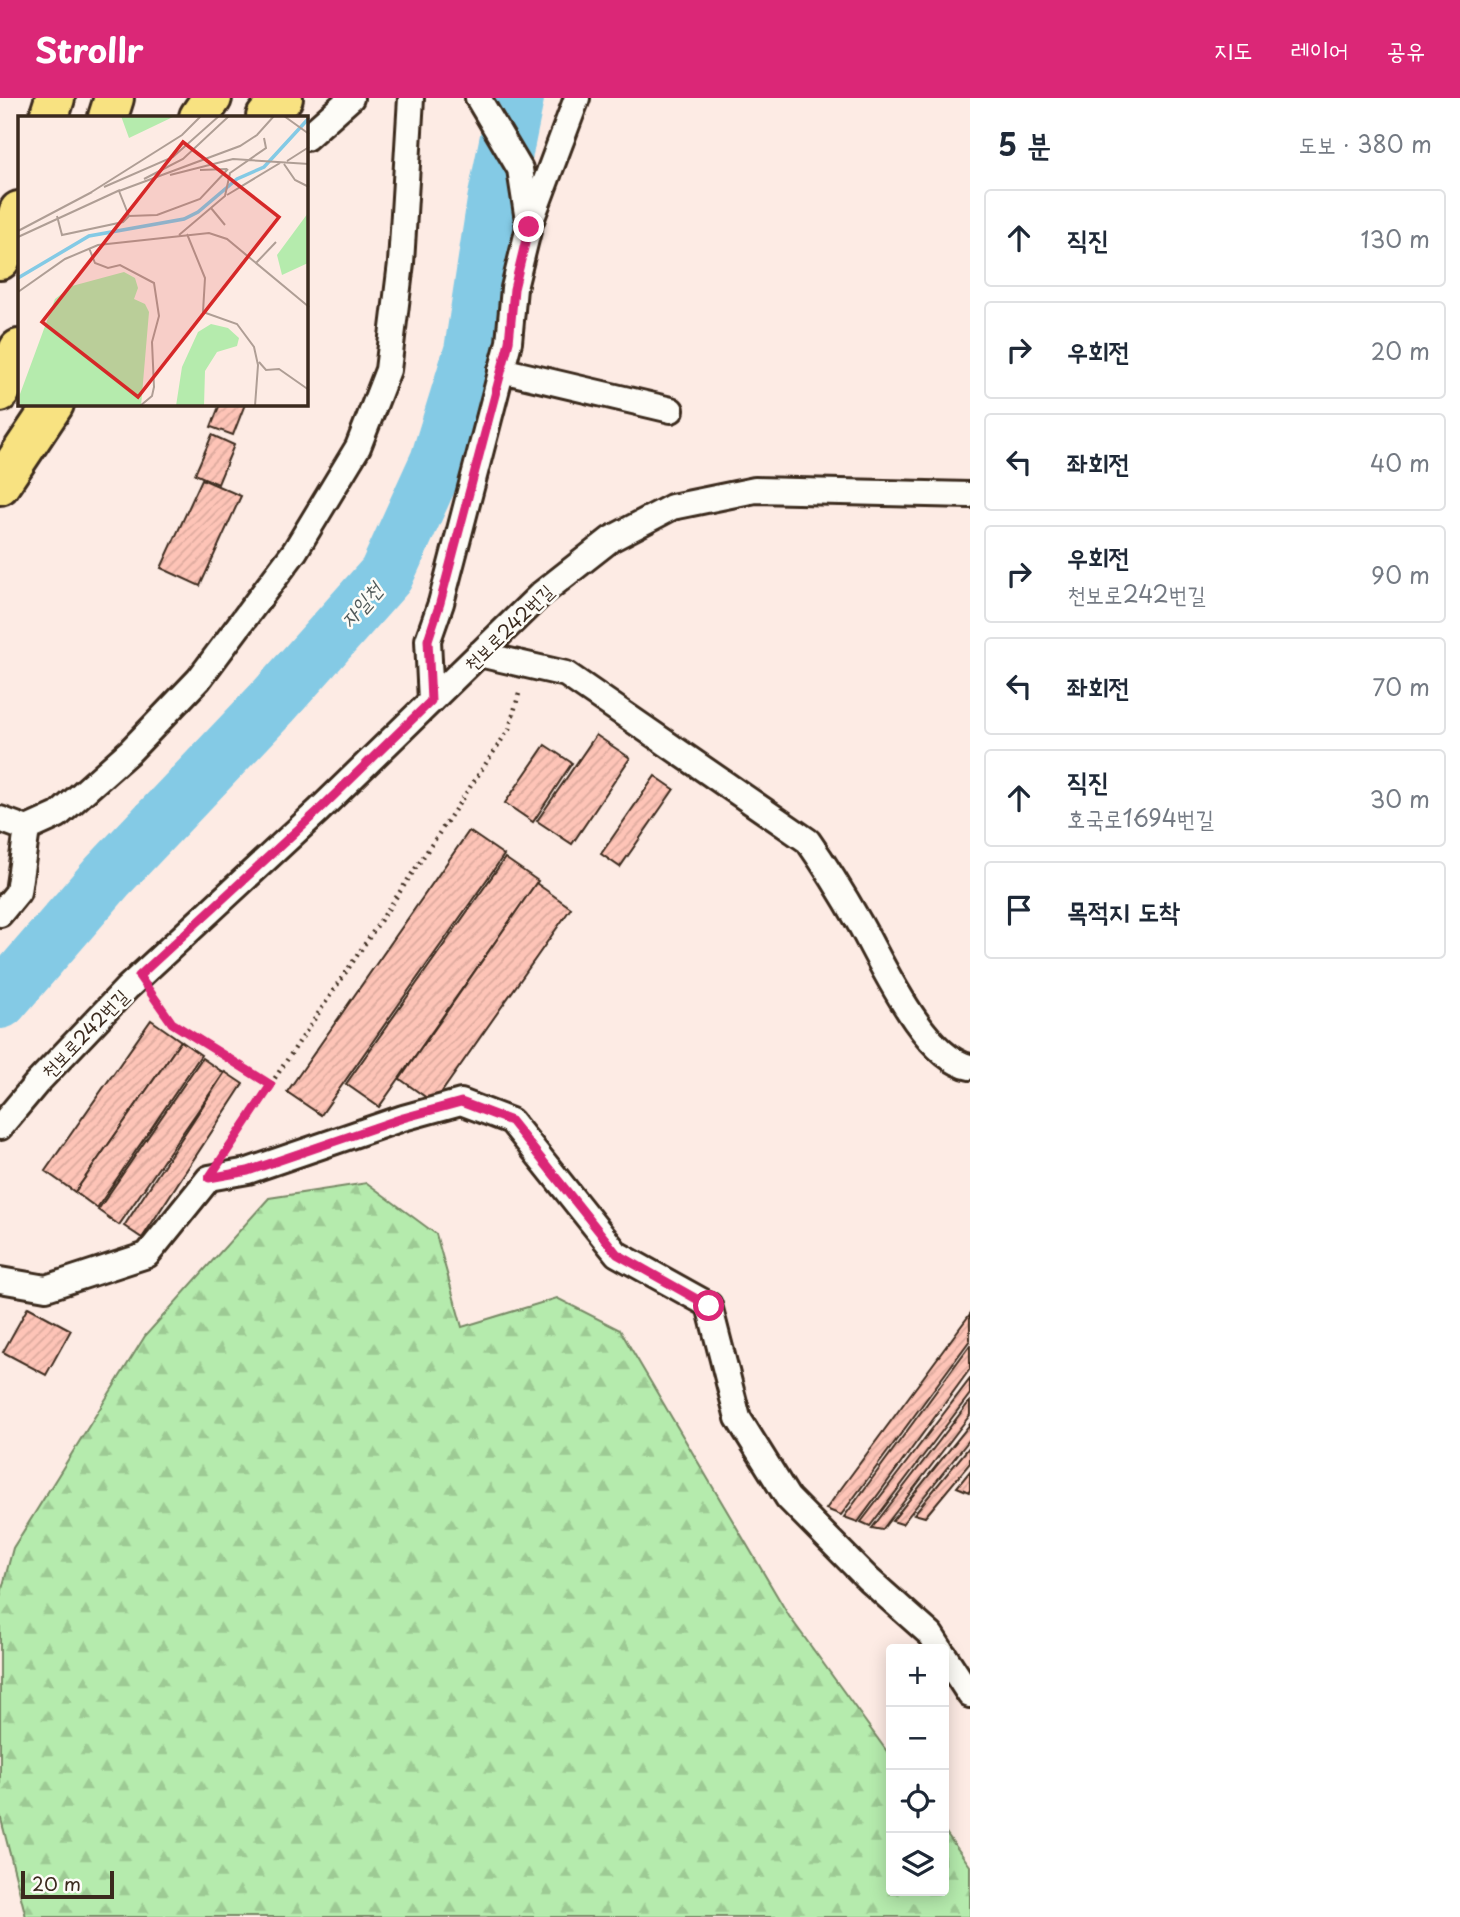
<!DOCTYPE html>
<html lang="ko">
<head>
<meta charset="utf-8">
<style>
  :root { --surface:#fff; --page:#f2f2f3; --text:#1f2937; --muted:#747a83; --line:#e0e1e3; --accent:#db2777 }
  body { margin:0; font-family:"Playpen Sans","Poor Story",sans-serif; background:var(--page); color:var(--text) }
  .controls { position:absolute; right:21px; bottom:21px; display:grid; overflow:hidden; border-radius:7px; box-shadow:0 4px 18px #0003 }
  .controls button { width:63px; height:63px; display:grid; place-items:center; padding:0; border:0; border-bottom:2px solid var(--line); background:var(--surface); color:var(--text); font:35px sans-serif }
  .scale { position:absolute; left:21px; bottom:18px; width:93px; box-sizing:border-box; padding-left:7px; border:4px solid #3b2a1e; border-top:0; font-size:19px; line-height:24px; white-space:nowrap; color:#3b2a1e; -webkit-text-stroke:5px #fdfcf7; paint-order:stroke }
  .stop { position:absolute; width:21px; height:21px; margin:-16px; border:5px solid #db2777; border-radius:50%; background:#fff }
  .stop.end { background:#db2777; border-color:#fff; box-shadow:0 2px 7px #0008 }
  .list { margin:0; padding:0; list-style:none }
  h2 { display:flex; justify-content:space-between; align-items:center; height:91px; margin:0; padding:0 28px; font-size:30px }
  h2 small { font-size:23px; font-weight:400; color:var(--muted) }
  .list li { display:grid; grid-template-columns:46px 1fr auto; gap:21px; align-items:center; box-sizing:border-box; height:98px; margin:0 14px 14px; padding:0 14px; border:2px solid var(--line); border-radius:7px }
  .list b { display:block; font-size:26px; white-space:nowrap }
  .list p { margin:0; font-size:23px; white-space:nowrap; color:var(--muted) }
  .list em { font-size:23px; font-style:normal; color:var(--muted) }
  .icon { flex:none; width:38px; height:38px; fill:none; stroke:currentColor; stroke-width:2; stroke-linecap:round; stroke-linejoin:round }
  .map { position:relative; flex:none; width:970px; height:1819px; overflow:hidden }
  header { display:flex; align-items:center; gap:42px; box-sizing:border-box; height:98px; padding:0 35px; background:var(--accent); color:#fff }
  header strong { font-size:33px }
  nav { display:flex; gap:38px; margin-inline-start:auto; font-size:24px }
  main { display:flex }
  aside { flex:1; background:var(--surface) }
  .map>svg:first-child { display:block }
</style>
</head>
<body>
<header>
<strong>Strollr</strong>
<nav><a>지도</a><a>레이어</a><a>공유</a></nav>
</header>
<main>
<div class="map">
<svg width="970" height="1819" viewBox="0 0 970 1819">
  <defs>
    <pattern id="forest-firs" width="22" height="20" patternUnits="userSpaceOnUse" patternTransform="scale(1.75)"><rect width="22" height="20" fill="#b5ebad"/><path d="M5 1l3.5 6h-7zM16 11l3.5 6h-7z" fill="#9dca94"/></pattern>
    <pattern id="building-hatch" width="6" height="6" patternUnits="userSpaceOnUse" patternTransform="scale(1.75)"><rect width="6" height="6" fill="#fec4b7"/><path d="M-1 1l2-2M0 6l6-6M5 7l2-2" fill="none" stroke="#dba99d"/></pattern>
  </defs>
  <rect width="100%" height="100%" fill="#fdebe4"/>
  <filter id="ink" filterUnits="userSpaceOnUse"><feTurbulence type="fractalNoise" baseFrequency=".0143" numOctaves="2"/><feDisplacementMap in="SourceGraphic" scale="14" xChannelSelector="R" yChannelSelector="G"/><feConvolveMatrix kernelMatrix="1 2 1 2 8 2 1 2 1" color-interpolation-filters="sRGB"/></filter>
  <g filter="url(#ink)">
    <!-- forest -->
    <path fill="url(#forest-firs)" stroke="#788a66" stroke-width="2" d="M367,1085L436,1136L462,1229L557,1200L620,1232L789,1518L891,1659V1793H944V1732L970,1768V1819H26L0,1717V1499L13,1450L145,1238L269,1100Z"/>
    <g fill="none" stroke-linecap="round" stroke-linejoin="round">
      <!-- river -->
      <path stroke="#84cae5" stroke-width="56" d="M0,903L108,778L274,603L386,477L438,363L472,253L495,103L516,0"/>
    </g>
    <!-- building -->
    <g fill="url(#building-hatch)" stroke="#3b2a1e" stroke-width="2">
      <path d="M220,306H245L233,337L211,329Z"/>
      <path d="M212,337L234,347L218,386L195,376Z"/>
      <path d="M202,381L241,398L200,488L161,470Z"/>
      <path d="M596,637L630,660L572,746L537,723Z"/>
      <path d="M545,647L572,665L533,724L505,705Z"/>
      <path d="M655,678L674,691L620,769L601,756Z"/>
      <path d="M469,733L504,757L321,1017L287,994Z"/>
      <path d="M505,760L538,783L379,1009L346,986Z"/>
      <path d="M536,785L571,810L434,1005L400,981Z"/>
      <path d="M151,922L181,943L75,1094L45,1073Z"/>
      <path d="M181,943L201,957L97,1110L75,1094Z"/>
      <path d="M202,960L224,975L119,1127L98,1112Z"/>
      <path d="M225,974L243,986L142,1140L124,1128Z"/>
      <path d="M28,1209L71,1232L46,1277L3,1254Z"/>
      <path d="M970,1216V1242L841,1417L826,1411Z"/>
      <path d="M970,1247V1271L858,1424L844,1419Z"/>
      <path d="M970,1281V1296L870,1428L861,1424Z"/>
      <path d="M970,1303V1317L882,1432L872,1430Z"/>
      <path d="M970,1326V1341L902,1426L892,1423Z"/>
      <path d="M970,1348V1365L925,1419L914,1416Z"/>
      <path d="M970,1373V1393L969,1394L957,1389Z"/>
    </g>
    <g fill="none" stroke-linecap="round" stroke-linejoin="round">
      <!-- minor casing -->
      <g stroke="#3b2a1e" stroke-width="30">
        <g id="minor">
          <path d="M306,40L351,0"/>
          <path d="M530,125L577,0"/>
          <path d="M501,272L671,312"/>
          <path d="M479,556L566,576L808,743C827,770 844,798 860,826C882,865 924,960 970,969"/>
          <path d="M431,603L428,542L441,505L509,244L514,190L529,129L520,71L478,0"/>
          <path d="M0,721L27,731L58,717L130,653L199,581L295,453L358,349L388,272L401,165L411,0"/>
          <path d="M0,816L18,794L27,731"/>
          <path d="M0,1029L36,986L127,890L318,713L541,496L611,441L672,409L755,392L970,397"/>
          <path d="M0,1182L46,1190L147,1157L209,1080L248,1073L403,1020L461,1004L511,1023L617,1156L709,1207L738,1320L788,1400L868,1481L931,1537L940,1551"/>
          <path d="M944,1557L970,1597"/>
        </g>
      </g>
      <!-- primary casing -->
      <g stroke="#3b2a1e" stroke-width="44">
        <g id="primary">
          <path d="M49,19L55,0"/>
          <path d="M108,19L114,0"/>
          <path d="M0,162L10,141L19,113"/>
          <path d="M0,294L19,251"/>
        </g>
      </g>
      <!-- trunk casing -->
      <g stroke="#3b2a1e" stroke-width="44">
        <g id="trunk">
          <path d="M199,19L212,0"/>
          <path d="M266,19L283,0"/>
          <path d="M0,387L54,306"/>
        </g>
      </g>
      <!-- path -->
      <g stroke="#3b2a1e" stroke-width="4.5" stroke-dasharray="2 5" stroke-linecap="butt">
        <path d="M154,899L172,925L271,987"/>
        <path d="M228,1050L509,631L520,592"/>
      </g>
      <!-- minor -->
      <use href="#minor" stroke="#fdfcf7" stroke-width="24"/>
      <!-- primary -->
      <use href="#primary" stroke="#f8e281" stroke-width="38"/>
      <!-- trunk -->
      <use href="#trunk" stroke="#f8e281" stroke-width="38"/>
    </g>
  </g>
  <g fill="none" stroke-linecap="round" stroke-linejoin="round" filter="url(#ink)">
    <!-- route -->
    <path stroke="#db2777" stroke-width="9" d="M529,129L514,191L509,244L440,505L428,542L431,603L318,713L139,878L172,925L271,987L209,1080L248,1073L403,1020L461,1004L511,1023L617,1156L709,1208"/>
  </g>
  <g text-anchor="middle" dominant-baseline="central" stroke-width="5" stroke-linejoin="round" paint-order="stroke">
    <!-- street labels -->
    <g font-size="19" fill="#3b2a1e" stroke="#fdfcf7">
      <text transform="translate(508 529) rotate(-44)">천보로242번길</text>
      <text transform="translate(84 935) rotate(-46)">천보로242번길</text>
    </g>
    <!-- water labels -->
    <g font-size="21" font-style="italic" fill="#515a5a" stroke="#fdfcf7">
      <text transform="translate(360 506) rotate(-49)">자일천</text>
    </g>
  </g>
  <!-- overview -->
  <g transform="translate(18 18)">
    <rect width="290" height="290" fill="#fdebe4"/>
    <path d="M103,0H157L111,22ZM290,97V147L264,159L259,139ZM106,156L117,162L120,172L116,183L127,188L131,196L123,290H2V278L37,183L54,170ZM193,208L210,212L221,222L219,230L199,236L187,255L186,290H158L164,251L180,216Z" fill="#b5ebad"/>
    <path fill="none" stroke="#84cae5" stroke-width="3.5" d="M0,162L71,120L166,103L180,96L219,63L246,51L291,2"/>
    <path fill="none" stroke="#af9e95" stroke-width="2" d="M266,0L291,18M269,45L291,31M266,48L277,64L291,71M182,54L209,53M152,59L215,43L291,48M126,63L165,43L211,0M86,71L155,41L201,0M101,75L111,100L139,99L182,83L210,53M101,75L222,30L239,19L256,0M72,77L164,19L183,0M209,79L262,47M193,92L207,109M39,100L44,119L105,106L111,100M0,115L74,76M169,118L187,162L185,196L219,208L236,231L240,249L237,290M161,119L207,80L212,57L248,32L246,22M0,121L102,74M71,132L77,147L90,152L102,149L136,167L141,200L134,226L136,271L134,280L122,290M238,147L258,126M0,176L47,143L80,129L191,117L209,123L291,191M241,246L248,254L261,253L291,274"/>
    <path fill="#d62828" fill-opacity="0.15" stroke="#d62828" stroke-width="3.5" d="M165,26L261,101L120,281L24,206Z"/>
    <rect width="290" height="290" fill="none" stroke="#3b2a1e" stroke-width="3.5"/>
  </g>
</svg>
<div class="controls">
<button>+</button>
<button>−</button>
<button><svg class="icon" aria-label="locate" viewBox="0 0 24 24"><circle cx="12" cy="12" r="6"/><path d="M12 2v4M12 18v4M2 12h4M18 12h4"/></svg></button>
<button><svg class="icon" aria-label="layers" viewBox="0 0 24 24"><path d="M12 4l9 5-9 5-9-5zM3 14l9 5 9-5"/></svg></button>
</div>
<div class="scale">20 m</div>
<div class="stop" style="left:709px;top:1208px"></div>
<div class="stop end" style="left:529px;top:129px"></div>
</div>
<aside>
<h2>5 분<small>도보 · 380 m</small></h2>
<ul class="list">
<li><svg class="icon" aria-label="ahead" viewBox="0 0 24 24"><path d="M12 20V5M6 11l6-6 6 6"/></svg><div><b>직진</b></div><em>130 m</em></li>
<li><svg class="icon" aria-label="right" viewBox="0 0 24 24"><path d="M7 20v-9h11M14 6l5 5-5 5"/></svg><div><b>우회전</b></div><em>20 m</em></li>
<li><svg class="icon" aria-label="left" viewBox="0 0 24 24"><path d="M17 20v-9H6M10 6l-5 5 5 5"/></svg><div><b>좌회전</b></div><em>40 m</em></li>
<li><svg class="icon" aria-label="right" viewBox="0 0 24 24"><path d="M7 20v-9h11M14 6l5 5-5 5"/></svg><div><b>우회전</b><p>천보로242번길</p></div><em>90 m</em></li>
<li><svg class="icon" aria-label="left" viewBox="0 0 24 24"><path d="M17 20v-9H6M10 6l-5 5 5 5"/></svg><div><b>좌회전</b></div><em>70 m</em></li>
<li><svg class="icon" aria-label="ahead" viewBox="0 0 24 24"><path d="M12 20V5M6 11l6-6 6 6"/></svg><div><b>직진</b><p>호국로1694번길</p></div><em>30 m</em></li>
<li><svg class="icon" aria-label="arrive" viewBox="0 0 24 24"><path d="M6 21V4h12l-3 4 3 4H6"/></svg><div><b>목적지 도착</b></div></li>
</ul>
</aside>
</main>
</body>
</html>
